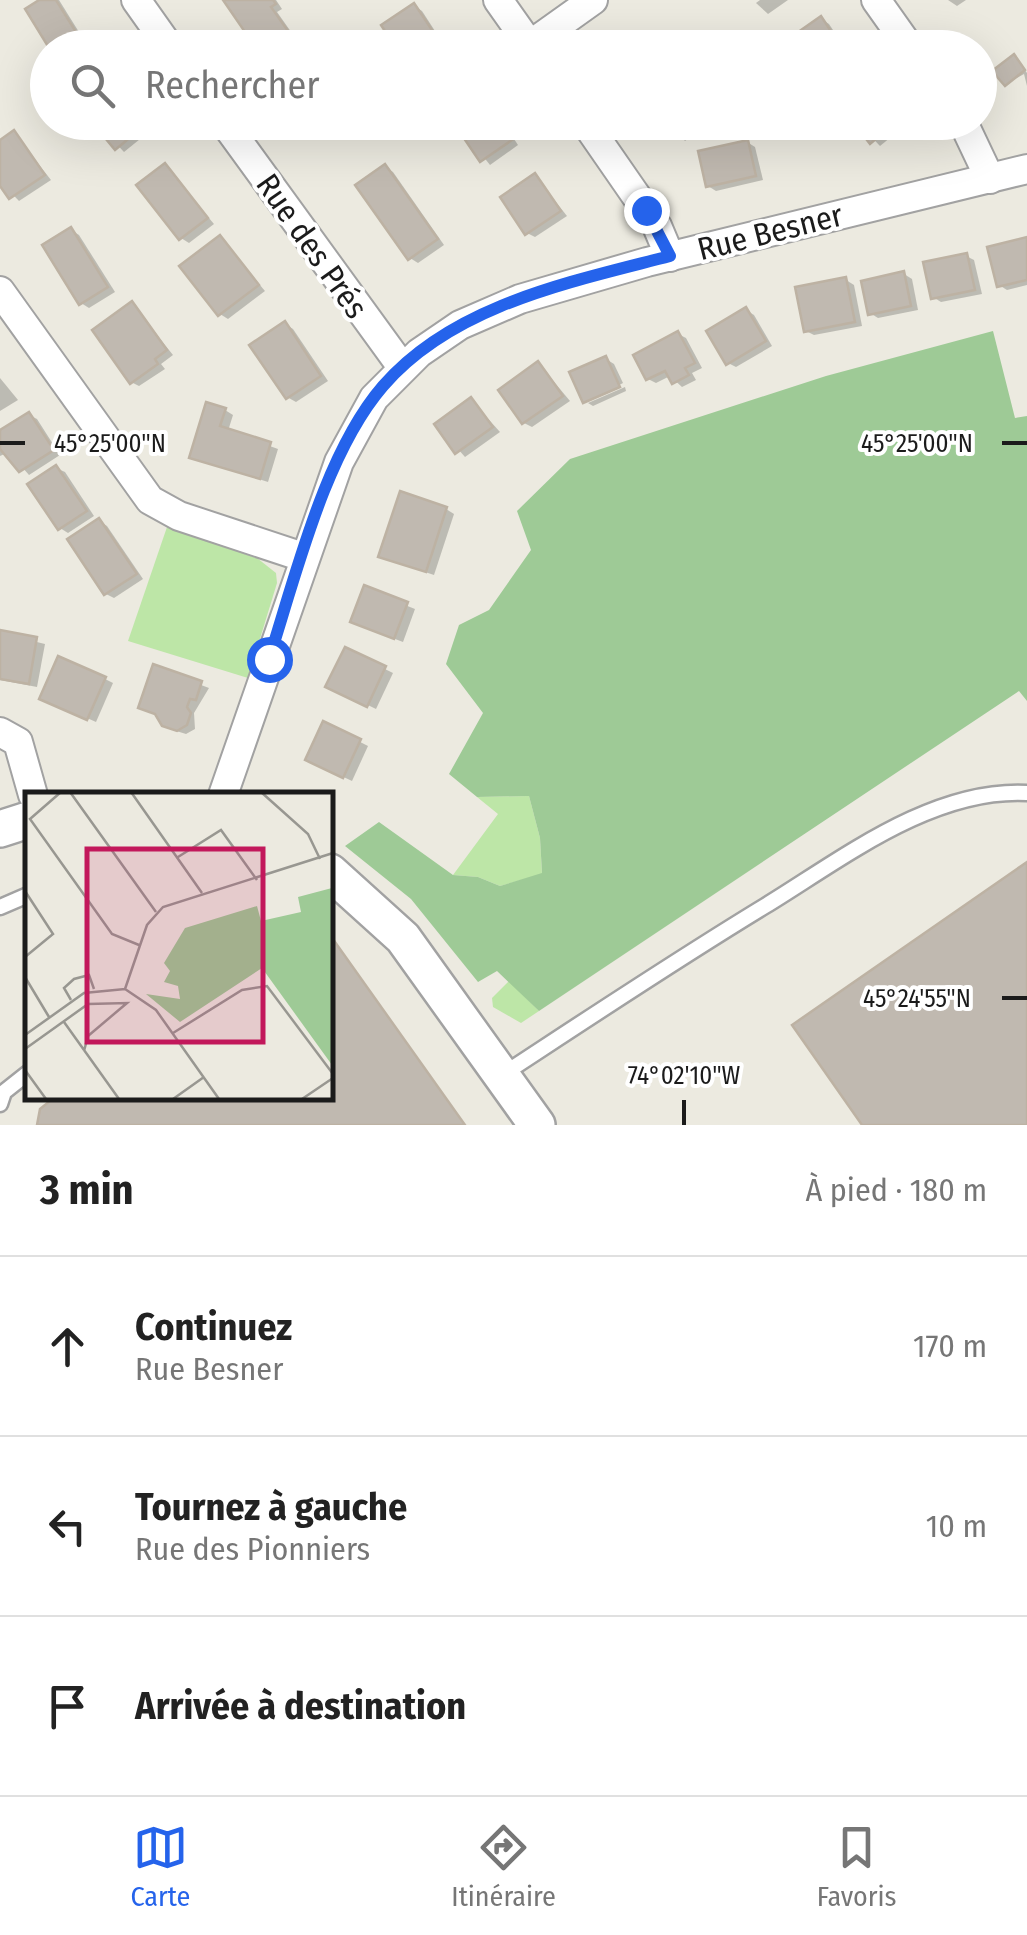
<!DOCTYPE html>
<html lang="fr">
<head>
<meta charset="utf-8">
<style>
  :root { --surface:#fff; --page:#f2f2f2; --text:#222; --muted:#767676; --line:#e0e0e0; --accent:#2563eb }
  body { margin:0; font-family:"Fira Sans Condensed",sans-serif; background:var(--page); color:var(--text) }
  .stop { position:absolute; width:30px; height:30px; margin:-22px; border:8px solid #2563eb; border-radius:50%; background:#fff }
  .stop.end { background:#2563eb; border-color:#fff; box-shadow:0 2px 10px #0008 }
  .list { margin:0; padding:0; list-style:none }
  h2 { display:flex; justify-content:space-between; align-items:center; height:130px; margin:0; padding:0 40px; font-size:42px }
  h2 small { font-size:32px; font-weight:400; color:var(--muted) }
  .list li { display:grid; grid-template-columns:65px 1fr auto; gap:30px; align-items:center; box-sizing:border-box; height:180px; padding:0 40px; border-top:2px solid var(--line) }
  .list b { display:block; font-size:38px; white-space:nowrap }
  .list p { margin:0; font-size:32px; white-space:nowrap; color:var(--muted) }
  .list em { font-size:32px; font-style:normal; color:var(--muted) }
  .icon { flex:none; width:55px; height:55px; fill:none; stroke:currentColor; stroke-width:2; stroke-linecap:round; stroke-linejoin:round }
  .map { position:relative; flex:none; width:1027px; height:1125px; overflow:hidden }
  .search { position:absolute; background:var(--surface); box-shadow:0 10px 40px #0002; left:30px; right:30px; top:30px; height:110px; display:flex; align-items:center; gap:25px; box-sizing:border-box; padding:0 35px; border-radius:55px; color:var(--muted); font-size:38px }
  .sheet { height:670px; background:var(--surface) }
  nav { display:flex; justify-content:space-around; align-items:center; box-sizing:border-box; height:140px; border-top:2px solid var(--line); background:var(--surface); font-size:28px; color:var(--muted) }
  nav a { display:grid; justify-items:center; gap:5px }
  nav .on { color:var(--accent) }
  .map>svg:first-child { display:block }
</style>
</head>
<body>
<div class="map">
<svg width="1027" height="1125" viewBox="0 0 1027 1125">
  <rect width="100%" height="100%" fill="#eceae0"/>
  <!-- grass -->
  <g fill="#bde6a7">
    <path d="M167,527L257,558L276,573L277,583L248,678L128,641Z"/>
    <path d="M529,796L540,838L542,874L500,886L478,877L453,875L498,814L477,797Z"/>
    <path d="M509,981L539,1011L521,1023L493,1007L492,998Z"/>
  </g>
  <!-- forest -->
  <path fill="#9eca96" d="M993,331L1015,418L1027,416V701L1019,691L539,1011L497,971L478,982L411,899L345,846L379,822L453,875L478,877L500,886L542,873L540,838L529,796L477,797L449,774L483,713L446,664L459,625L489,610L531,550L517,511L570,459L826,376Z"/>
  <!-- shadow -->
  <g fill="#0003">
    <path d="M44,0H59L87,45L52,48Z"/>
    <path d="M226,0H276L282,9L277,12L294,36L278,48H259Z"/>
    <path d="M760,0H788L768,14L756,3Z"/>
    <path d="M948,0H966L957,6Z"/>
    <path d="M414,6L422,11L446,48H399Z"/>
    <path d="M821,19L829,24L845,48H801Z"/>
    <path d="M634,39L646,48H622Z"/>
    <path d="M1017,59L1027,73V86L1024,74L1006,84Z"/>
    <path d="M96,122H143L150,131L124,152Z"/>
    <path d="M313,122H336L323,131Z"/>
    <path d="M456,122H503L518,145L490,165Z"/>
    <path d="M667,122H706L708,125L685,141Z"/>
    <path d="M857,122H906L907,124L880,146Z"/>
    <path d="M14,133L51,180L19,201L0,181V143Z"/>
    <path d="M747,142L755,147L763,180L716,191L708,186Z"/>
    <path d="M165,166L214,224L189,243L181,238Z"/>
    <path d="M385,167L393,172L444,245L418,263L410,258Z"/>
    <path d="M535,176L567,216L535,237L527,233Z"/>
    <path d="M71,230L79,235L115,292L89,308L81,303Z"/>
    <path d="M220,238L265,291L228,319L220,314Z"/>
    <path d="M1027,239V285L1007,290L999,285Z"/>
    <path d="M966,256L974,260L982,294L941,302L933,297Z"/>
    <path d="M904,274L912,279L918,310L878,318L870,313Z"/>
    <path d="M846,280L854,285L862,326L814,335L806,331Z"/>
    <path d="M132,304L173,355L161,364L165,369L139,386L131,382Z"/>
    <path d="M746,310L754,315L772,346L736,367L728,363Z"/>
    <path d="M285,324L293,329L328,381L296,402L287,397Z"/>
    <path d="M678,334L686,338L702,368L692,373L696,380L682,387L670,376L656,383L648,379Z"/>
    <path d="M606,359L614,364L623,383L586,402Z"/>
    <path d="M539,364L570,401L532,427L524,423Z"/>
    <path d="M0,378L18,400L0,411Z"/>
    <path d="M625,387L626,391L593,406L588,403Z"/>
    <path d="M471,400L500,432L465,457L437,425Z"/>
    <path d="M225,410L233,415L228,431L278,449L268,482L192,457Z"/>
    <path d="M29,415L37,419L60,455L29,475L9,452L0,456V433Z"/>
    <path d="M56,468L65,472L94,516L68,533L60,528Z"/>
    <path d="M446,509L454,514L434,575L389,560Z"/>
    <path d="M99,521L107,526L143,579L114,598L106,594Z"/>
    <path d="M365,589L415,609L403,642L361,626Z"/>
    <path d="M0,633L45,644L37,687L0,680Z"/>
    <path d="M346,650L393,673L376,709L337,690Z"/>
    <path d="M154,667L209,688L194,713L195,729L186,734L173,730Z"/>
    <path d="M105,679L113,683L96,722L51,702Z"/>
    <path d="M325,724L368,746L352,781L316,764Z"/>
    <path d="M330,935L465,1125H40L54,1102L50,1098H330Z"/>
  </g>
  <!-- building -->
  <g fill="#c0b9b0" stroke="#bdb2a3" stroke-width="2.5">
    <path d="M39,0H56L81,40L69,48H49L25,9Z"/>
    <path d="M223,0H273L276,4L271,7L288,31L264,48H256Z"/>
    <path d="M414,3L430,27L443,48H396L381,25Z"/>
    <path d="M821,16L842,48H798L791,37Z"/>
    <path d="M1014,54L1025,70L1005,86L992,71Z"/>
    <path d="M92,122H141L144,126L115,150Z"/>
    <path d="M453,122H500L512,140L480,162Z"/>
    <path d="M664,122H697L675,138Z"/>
    <path d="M853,122H896L870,144Z"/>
    <path d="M14,130L45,175L9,199L0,186V140Z"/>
    <path d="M748,140L756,176L706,187L698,151Z"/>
    <path d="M165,163L208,218L179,240L136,185Z"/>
    <path d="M385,164L438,239L408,260L355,185Z"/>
    <path d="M535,173L561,211L525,235L500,197Z"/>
    <path d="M71,227L108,287L79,305L42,245Z"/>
    <path d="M220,235L259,285L218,316L179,266Z"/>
    <path d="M1027,237V280L997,287L987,247Z"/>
    <path d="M967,253L975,290L931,299L923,262Z"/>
    <path d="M904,271L911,306L868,315L861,281Z"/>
    <path d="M846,277L855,322L804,332L795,287Z"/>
    <path d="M132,301L167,350L155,359L158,364L130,384L92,330Z"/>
    <path d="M746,307L766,341L726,365L706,331Z"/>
    <path d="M285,321L321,376L286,399L249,345Z"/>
    <path d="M678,331L695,363L685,368L689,375L672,384L665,371L646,380L633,355Z"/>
    <path d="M606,356L620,387L583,403L569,372Z"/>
    <path d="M538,361L563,396L522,424L498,390Z"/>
    <path d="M471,397L493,427L455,454L434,424Z"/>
    <path d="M206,402L226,408L220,426L271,442L260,479L189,458Z"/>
    <path d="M29,412L54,450L19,472L0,449V430Z"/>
    <path d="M56,465L87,511L58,530L27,484Z"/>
    <path d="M400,491L447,507L426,572L378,557Z"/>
    <path d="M99,518L137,574L104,595L67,539Z"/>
    <path d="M364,585L408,602L394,639L350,622Z"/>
    <path d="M0,630L37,637L29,684L0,679Z"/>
    <path d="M345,647L386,666L367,707L325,687Z"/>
    <path d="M58,656L106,677L87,720L39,699Z"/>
    <path d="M153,664L202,681L196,700L190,699L187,707L191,713L187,725L177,731L162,726L155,714L138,708Z"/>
    <path d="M323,721L361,739L343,778L305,760Z"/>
    <path d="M1027,862V1125H862L792,1025Z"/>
    <path d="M330,935L465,1125H37L40,1109L50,1101L47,1098H330Z"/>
  </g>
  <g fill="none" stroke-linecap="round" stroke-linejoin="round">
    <!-- service casing -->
    <g stroke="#a2a2a2" stroke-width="19">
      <g id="service">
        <path d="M0,907L28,895"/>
        <path d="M502,1075C589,1018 676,960 765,906C842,859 932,788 1027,793"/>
        <path d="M0,1104L4,1092L28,1073"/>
      </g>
    </g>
    <!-- minor casing -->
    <g stroke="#a2a2a2" stroke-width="32">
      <g id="minor">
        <path d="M136,0L170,48"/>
        <path d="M498,0L532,48"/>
        <path d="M876,0L910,48"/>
        <path d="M530,45L593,0"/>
        <path d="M224,122L402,367"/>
        <path d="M585,122L657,226L670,257"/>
        <path d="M963,122L990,179"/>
        <path d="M0,291L150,500L179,516L303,557"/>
        <path d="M0,732L18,742L33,795"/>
        <path d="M223,795L339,462L374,398L419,353L460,325L520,299L647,262L1027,169"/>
      </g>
    </g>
    <!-- tertiary casing -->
    <g stroke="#a2a2a2" stroke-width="40">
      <g id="tertiary">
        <path d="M0,829L28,820"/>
        <path d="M330,872L403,938L537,1125"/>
      </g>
    </g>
    <!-- service -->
    <use href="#service" stroke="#fff" stroke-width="14"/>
    <!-- minor -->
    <use href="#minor" stroke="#fff" stroke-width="28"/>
    <!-- tertiary -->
    <use href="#tertiary" stroke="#fff" stroke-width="35"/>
  </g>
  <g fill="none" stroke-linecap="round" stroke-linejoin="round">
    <!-- route -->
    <path stroke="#2563eb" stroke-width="12" d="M269,659C296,575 325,453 383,386C453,305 570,282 670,256L646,210"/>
  </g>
  <!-- ticks -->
  <path fill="none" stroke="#1b1b1b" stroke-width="4" d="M0,443H25M1002,443H1027M1002,998H1027M684,1100V1125"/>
  <g text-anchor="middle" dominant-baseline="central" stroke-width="8" stroke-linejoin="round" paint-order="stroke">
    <!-- street labels -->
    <g font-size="32" fill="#1b1b1b" stroke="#fff">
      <text transform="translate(770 232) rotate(-14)">Rue Besner</text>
      <text transform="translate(312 246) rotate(55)">Rue des Prés</text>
    </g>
  </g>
  <!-- overview -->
  <g transform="translate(25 792)">
    <rect width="308" height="308" fill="#eceae0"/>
    <path d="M307,96V273L237,176L155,230L121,202L155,207L153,194L139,190L145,179L139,171L160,136L232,114L236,129L276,120L273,105Z" fill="#9eca96"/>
    <path fill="none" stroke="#989791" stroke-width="2.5" d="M36,0L5,27L87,142L114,153M45,0L131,120M106,0L177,101M236,0L283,42L295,67M153,65L196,38L232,88M0,99L28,142L0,165M0,185L24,225M100,197L122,133L138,115L308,61M46,208L39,196L49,187L64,183L69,197M39,230L94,307M148,241L217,198L242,194L308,282M0,243L59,201L100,197L131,218L194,307M0,257L63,212L102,211L63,244L59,259M0,278L21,307M148,307L179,285M277,307L308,286"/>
    <path fill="#c2185b" fill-opacity="0.15" stroke="#c2185b" stroke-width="5" d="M62,57H238V250H62Z"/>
    <rect width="308" height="308" fill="none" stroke="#1b1b1b" stroke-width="5"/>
  </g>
  <g font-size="25" text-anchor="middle" fill="#1b1b1b" stroke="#fff" stroke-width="8" stroke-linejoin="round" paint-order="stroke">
    <text x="110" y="452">45°25'00"N</text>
    <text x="917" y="452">45°25'00"N</text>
    <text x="917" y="1007">45°24'55"N</text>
    <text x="684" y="1084">74°02'10"W</text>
  </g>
</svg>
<div class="stop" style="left:269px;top:659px"></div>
<div class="stop end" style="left:646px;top:210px"></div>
<div class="search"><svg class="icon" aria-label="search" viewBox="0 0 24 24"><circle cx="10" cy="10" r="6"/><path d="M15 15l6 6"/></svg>Rechercher</div>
</div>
<section class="sheet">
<h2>3 min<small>À pied · 180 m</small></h2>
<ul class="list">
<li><svg class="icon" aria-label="ahead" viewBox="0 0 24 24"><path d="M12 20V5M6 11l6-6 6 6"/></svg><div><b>Continuez</b><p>Rue Besner</p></div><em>170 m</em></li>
<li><svg class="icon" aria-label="left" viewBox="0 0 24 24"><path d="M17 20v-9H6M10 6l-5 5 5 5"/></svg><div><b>Tournez à gauche</b><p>Rue des Pionniers</p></div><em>10 m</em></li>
<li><svg class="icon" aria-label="arrive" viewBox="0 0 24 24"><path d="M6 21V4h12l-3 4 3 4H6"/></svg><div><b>Arrivée à destination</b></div></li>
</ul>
</section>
<nav>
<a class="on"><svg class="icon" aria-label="map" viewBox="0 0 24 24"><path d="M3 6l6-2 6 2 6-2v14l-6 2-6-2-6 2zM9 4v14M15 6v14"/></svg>Carte</a>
<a><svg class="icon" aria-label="directions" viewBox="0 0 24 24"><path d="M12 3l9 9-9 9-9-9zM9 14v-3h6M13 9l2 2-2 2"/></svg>Itinéraire</a>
<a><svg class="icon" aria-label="saved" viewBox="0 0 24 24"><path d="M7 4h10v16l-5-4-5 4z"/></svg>Favoris</a>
</nav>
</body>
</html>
